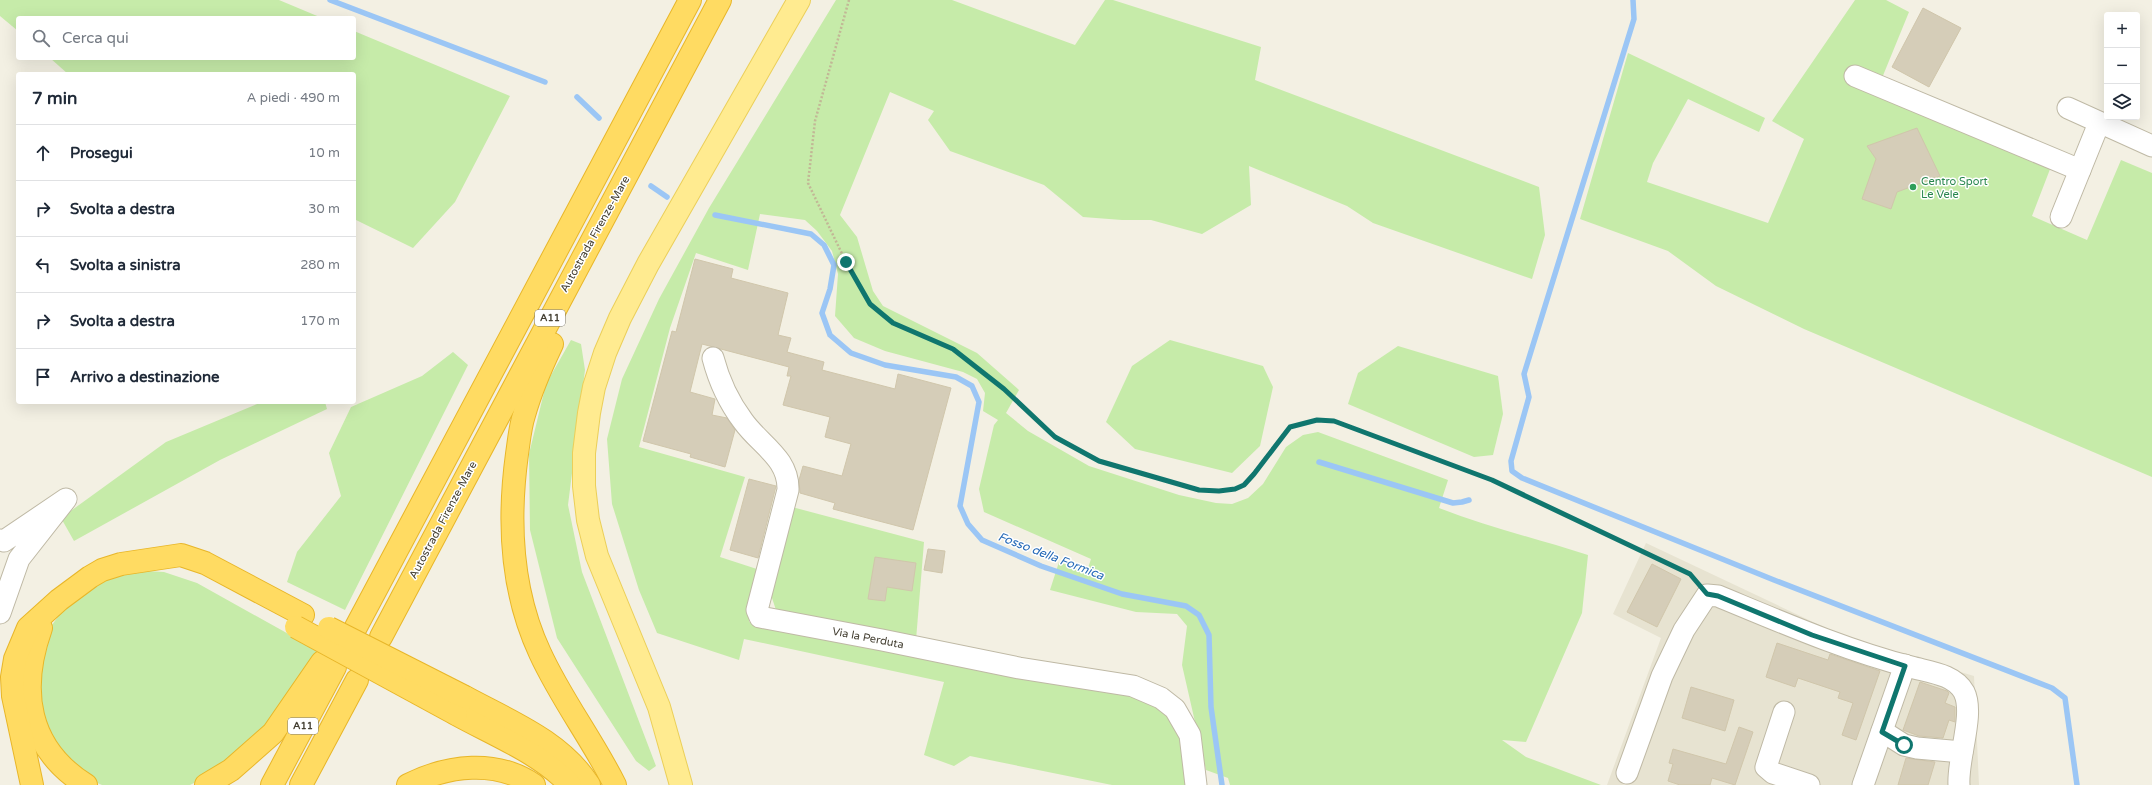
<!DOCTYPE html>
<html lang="it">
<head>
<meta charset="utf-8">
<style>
  :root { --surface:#fff; --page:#f6f6f7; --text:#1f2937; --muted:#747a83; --line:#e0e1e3 }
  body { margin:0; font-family:"Varela Round",sans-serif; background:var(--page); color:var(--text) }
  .controls { position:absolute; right:12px; top:12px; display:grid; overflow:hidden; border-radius:4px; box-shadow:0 4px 16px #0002 }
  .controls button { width:36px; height:36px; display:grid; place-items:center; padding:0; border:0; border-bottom:1px solid var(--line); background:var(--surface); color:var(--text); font:20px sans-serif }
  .stop { position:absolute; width:12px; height:12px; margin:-9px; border:3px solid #0f766e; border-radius:50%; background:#fff }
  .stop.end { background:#0f766e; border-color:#fff; box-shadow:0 1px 4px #0008 }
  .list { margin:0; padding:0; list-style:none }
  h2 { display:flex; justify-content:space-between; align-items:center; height:52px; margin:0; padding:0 16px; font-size:17px }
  h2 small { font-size:13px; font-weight:400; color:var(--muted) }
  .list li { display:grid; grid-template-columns:26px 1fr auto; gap:12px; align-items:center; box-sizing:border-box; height:56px; padding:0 16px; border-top:1px solid var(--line) }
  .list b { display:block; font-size:15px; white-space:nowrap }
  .list em { font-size:13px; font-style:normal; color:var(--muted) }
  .icon { flex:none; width:22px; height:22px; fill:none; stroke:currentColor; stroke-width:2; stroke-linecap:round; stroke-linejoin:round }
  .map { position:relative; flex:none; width:2152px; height:785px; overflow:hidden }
  .search { position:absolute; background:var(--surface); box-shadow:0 4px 16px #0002; left:16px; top:16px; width:340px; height:44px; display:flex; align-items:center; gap:10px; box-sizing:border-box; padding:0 14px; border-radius:4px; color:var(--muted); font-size:15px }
  .panel { position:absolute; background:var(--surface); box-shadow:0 4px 16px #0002; left:16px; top:72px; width:340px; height:332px; border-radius:4px }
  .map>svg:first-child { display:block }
</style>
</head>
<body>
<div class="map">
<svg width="2152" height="785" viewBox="0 0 2152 785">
  <rect width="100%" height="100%" fill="#f3f0e3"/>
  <!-- residential -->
  <path fill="#e7e3d1" d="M1646,543L1849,639L1974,676L1979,785H1607L1661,638L1613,614Z"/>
  <!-- green -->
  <g fill="#c6eba9">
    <path d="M0,0H279L322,18H18V31L0,16Z"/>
    <path d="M836,0H952L1075,45L1105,0H1113L1261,47L1255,80L1539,187L1545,235L1532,279L1373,223L1347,206L1249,166L1251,205L1202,234L1151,220H1122L1083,217L1044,185L950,151L928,120L934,111L890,92L840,215L857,237L873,291L883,306L977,353L1019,390L1006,413L1028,431L1089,466L1179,495L1216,503L1232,504L1248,498L1263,484L1286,447L1303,435L1318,432L1448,480L1439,508C1488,527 1538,539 1588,555L1582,613L1526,742L1502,740L1526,757L1601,785H1230L1228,778L1206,770L1182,665L1187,626L1177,614L1136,612L1050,590L1059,562L1087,571L1091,559L984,512L979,489L994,425L998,420L983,411L985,393L977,379L963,372L885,351L854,338L835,316L838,274L832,251L817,231L805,220L760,214L748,270L696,253L670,328L639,447L745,477L720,557L763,571L749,622L1143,697L1175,719L1186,752L1190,785H1112L970,756L954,766L924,755L944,682L744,639L739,660L657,633L639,590L612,504L607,439L622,379L659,299L709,208Z"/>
    <path d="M1855,0H1886L1909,12L1882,78L2057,151L2032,216L2087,240L2121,160L2152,173V477L1804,329L1716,286L1668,251L1580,219L1628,53L1765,118L1759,132L1688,99L1653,163L1647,182L1768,223L1804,139L1772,121Z"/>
    <path d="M354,31L510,96L455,202L413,248L354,219V74H68L50,58H354Z"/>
    <path d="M571,340L581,344L585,370L568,505L582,572L656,766L649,771L636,761L557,638L530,530L529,454L546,384Z"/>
    <path d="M1170,340L1263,366L1273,387L1260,446L1232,473L1135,449L1106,422L1132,366Z"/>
    <path d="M1398,346L1498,376L1503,414L1493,455L1474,457L1348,404L1358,373Z"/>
    <path d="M453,352L468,365L345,610L287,582L297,552L341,496L329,453L351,407L422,376Z"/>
    <path d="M262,402H325L327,409L220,460L74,541L61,518L166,442Z"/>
    <path d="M792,507L924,542L916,640L776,610L771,595Z"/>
    <path d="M146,571L164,572L197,583L319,651C298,688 274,727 241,754C228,765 211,773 196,782L190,785H102L95,782L55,748L36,700L47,632L67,604L112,577Z"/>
  </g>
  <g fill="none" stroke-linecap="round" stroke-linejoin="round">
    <!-- stream -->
    <g stroke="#9bc6f5" stroke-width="5.5">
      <path d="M330,0L545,82"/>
      <path d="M1633,0L1634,19L1524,374L1529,397L1511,461L1512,471L1522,478L1774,580L2052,688L2065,698L2077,785"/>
      <path d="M577,97L599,118"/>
      <path d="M651,186L667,197"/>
      <path d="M715,215L811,234L824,245L834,265L830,289L822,313L830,335L851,353L885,365L956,377L972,386L979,402L960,506L968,524L982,540L1041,566L1122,594L1186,606L1199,615L1209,635L1211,707L1222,785"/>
      <path d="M1319,462L1453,503L1462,502L1469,500"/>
    </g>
  </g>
  <!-- building -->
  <g fill="#d5cdb8" stroke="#d0c6ab">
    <path d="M1923,8L1961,28L1929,87L1892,67Z"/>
    <path d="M1917,128L1940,176L1897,192L1891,209L1862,199L1876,159L1867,146Z"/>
    <path d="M695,259L733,269L731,278L788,293L778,335L791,338L787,352L824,362L822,370L895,389L898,374L951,388L913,530L833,509L835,503L800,493L799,480L803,466L842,476L851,444L825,437L830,417L783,405L791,376H787L789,367L702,344L690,392L715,399L712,415L727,418L735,430L725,467L690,457L691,454L643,441L672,331L676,332Z"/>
    <path d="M749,479L776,486L758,558L730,550Z"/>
    <path d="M928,549L945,551L942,573L924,570Z"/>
    <path d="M875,557L916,563L912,591L887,587L885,601L868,599Z"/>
    <path d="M1652,564L1681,579L1657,627L1627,612Z"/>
    <path d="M1777,643L1828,660L1830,654L1880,671L1856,740L1842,735L1853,703L1838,698L1840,692L1798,678L1795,687L1766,677Z"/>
    <path d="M1920,682L1947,691L1949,693L1945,703L1955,707V722L1949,720L1943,738L1919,736L1903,730Z"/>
    <path d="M1691,687L1734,700L1725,731L1682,718Z"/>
    <path d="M1739,727L1753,732L1735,785L1712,778L1710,785H1680L1668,781L1673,764L1669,763L1673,749L1726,764Z"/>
    <path d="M1906,758L1935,762L1928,785H1898Z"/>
  </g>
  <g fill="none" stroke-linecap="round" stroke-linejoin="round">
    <!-- minor casing -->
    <g stroke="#bfb9a5" stroke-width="23">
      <g id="minor">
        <path d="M1855,76L2080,170"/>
        <path d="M2068,108L2152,146"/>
        <path d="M2061,217L2099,123"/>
        <path d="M713,358C719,381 728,401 743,421C760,445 789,458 788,490L757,610L760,617L882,640L1019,668L1133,686L1161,698L1175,709L1190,735L1196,785"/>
        <path d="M0,540L4,541L66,499L19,559L0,613"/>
        <path d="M1784,712L1766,767L1773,773L1809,785"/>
        <path d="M1882,731L1904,745L1917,748L1962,752"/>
        <path d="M1627,773L1662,676L1684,630L1707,595L1718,596C1781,622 1845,650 1911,667C1929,672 1954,674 1964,692C1975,714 1957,759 1959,785"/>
        <path d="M1863,785L1905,665"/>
      </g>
    </g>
    <!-- major casing -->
    <g stroke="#ebcf59" stroke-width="24">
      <path id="major" d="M681,785L659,707L597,556L588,520L584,486V453L589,413L594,387L605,353L620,318L648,264L799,0"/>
    </g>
    <!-- highway casing -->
    <g stroke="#e8b629" stroke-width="24">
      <g id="highway">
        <path d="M552,344C541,367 531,390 524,415C520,427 519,441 517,454C508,520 511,591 540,653C561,699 592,739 615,785"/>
        <path d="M356,627L690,0"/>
        <path d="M41,628C19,690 27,748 86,785"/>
        <path d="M381,637L720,0"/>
        <path d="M465,697C509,721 561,741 589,785"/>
        <path d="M456,714C494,735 540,753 570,785"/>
        <path d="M32,785L13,696L12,677L15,659L28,628L59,600L90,577L102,570L121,564L181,555L205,563L303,615"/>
        <path d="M206,785L231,770L273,733L322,662"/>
        <path d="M272,785L335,667"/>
        <path d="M301,785L357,680"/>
        <path d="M408,785C448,765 496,759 534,785"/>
      </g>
    </g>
    <!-- path -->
    <path stroke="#c2b796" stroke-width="2.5" stroke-dasharray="2 2" stroke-linecap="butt" d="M849,0L815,121L808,183L846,262L870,304L893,323L953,349L1004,389L1055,437L1099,461L1199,490L1219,491L1235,489L1244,485L1289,427L1317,420L1334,421L1492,480L1690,574L1695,580"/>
    <!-- minor -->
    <use href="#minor" stroke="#fff" stroke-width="21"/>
    <!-- major -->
    <use href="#major" stroke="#ffeb90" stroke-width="22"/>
    <!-- highway -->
    <use href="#highway" stroke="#ffdb62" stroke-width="22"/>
    <!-- highway-bridge casing -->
    <g stroke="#e8b629" stroke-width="24" stroke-linecap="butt">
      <g id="highway-bridge">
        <path d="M296,627L456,714"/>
        <path d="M329,628L465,697"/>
      </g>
    </g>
    <!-- highway-bridge -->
    <use href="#highway-bridge" stroke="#ffdb62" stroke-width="22"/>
  </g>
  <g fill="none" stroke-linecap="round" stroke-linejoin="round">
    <!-- route -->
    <path stroke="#0f766e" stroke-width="5" d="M846,262L870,304L893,323L953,349L1004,389L1055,437L1099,461L1199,490L1219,491L1235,489L1244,485L1254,474L1290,427L1317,420L1334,421L1492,480L1690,574L1707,594L1718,596L1812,635L1905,666L1882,732L1904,745"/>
  </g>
  <!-- markers -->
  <circle fill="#2e9e5b" stroke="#fff" stroke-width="1.5" cx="1913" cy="187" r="4"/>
  <g text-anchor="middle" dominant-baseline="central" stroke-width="3" stroke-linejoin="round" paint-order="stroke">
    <!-- shield labels -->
    <g fill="#fff" stroke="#7d7970" stroke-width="1">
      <rect x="535" y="310" width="30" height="16" rx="3"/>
      <rect x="288" y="718" width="30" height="16" rx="3"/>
    </g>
    <g font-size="10" font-weight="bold" fill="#454033">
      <text x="550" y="318">A11</text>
      <text x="303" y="726">A11</text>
    </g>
    <!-- leisure labels -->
    <g font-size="11" fill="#27864d" stroke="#fff" text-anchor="start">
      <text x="1921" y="181">Centro Sport<tspan x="1921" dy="13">Le Vele</tspan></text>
    </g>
    <!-- street labels -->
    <g font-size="11" fill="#454033" stroke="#fff">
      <text transform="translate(595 234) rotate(-61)">Autostrada Firenze-Mare</text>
      <text transform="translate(443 520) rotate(-62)">Autostrada Firenze-Mare</text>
      <text transform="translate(868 638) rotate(11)">Via la Perduta</text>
    </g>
    <!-- water labels -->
    <g font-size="12" font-style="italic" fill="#266ab8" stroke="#fff">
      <text transform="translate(1051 556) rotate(21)">Fosso della Formica</text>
    </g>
  </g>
</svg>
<div class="controls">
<button>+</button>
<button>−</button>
<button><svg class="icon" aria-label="layers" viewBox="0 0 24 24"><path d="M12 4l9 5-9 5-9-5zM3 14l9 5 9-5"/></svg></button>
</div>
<div class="stop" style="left:1904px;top:745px"></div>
<div class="stop end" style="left:846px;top:262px"></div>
<div class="search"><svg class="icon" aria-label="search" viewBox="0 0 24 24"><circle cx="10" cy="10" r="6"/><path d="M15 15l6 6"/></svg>Cerca qui</div>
<section class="panel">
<h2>7 min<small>A piedi · 490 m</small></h2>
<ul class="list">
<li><svg class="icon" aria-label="ahead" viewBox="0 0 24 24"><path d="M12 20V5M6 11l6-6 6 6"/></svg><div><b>Prosegui</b></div><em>10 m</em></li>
<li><svg class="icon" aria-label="right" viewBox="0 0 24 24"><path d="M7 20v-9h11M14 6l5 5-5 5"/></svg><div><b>Svolta a destra</b></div><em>30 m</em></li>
<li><svg class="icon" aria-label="left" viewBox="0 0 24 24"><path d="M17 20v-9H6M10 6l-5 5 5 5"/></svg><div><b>Svolta a sinistra</b></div><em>280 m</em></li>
<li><svg class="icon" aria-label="right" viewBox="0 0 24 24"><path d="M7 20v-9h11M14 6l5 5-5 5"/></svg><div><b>Svolta a destra</b></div><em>170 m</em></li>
<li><svg class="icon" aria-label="arrive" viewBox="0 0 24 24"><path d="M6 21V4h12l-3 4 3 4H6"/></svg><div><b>Arrivo a destinazione</b></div></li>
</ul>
</section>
</div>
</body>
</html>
